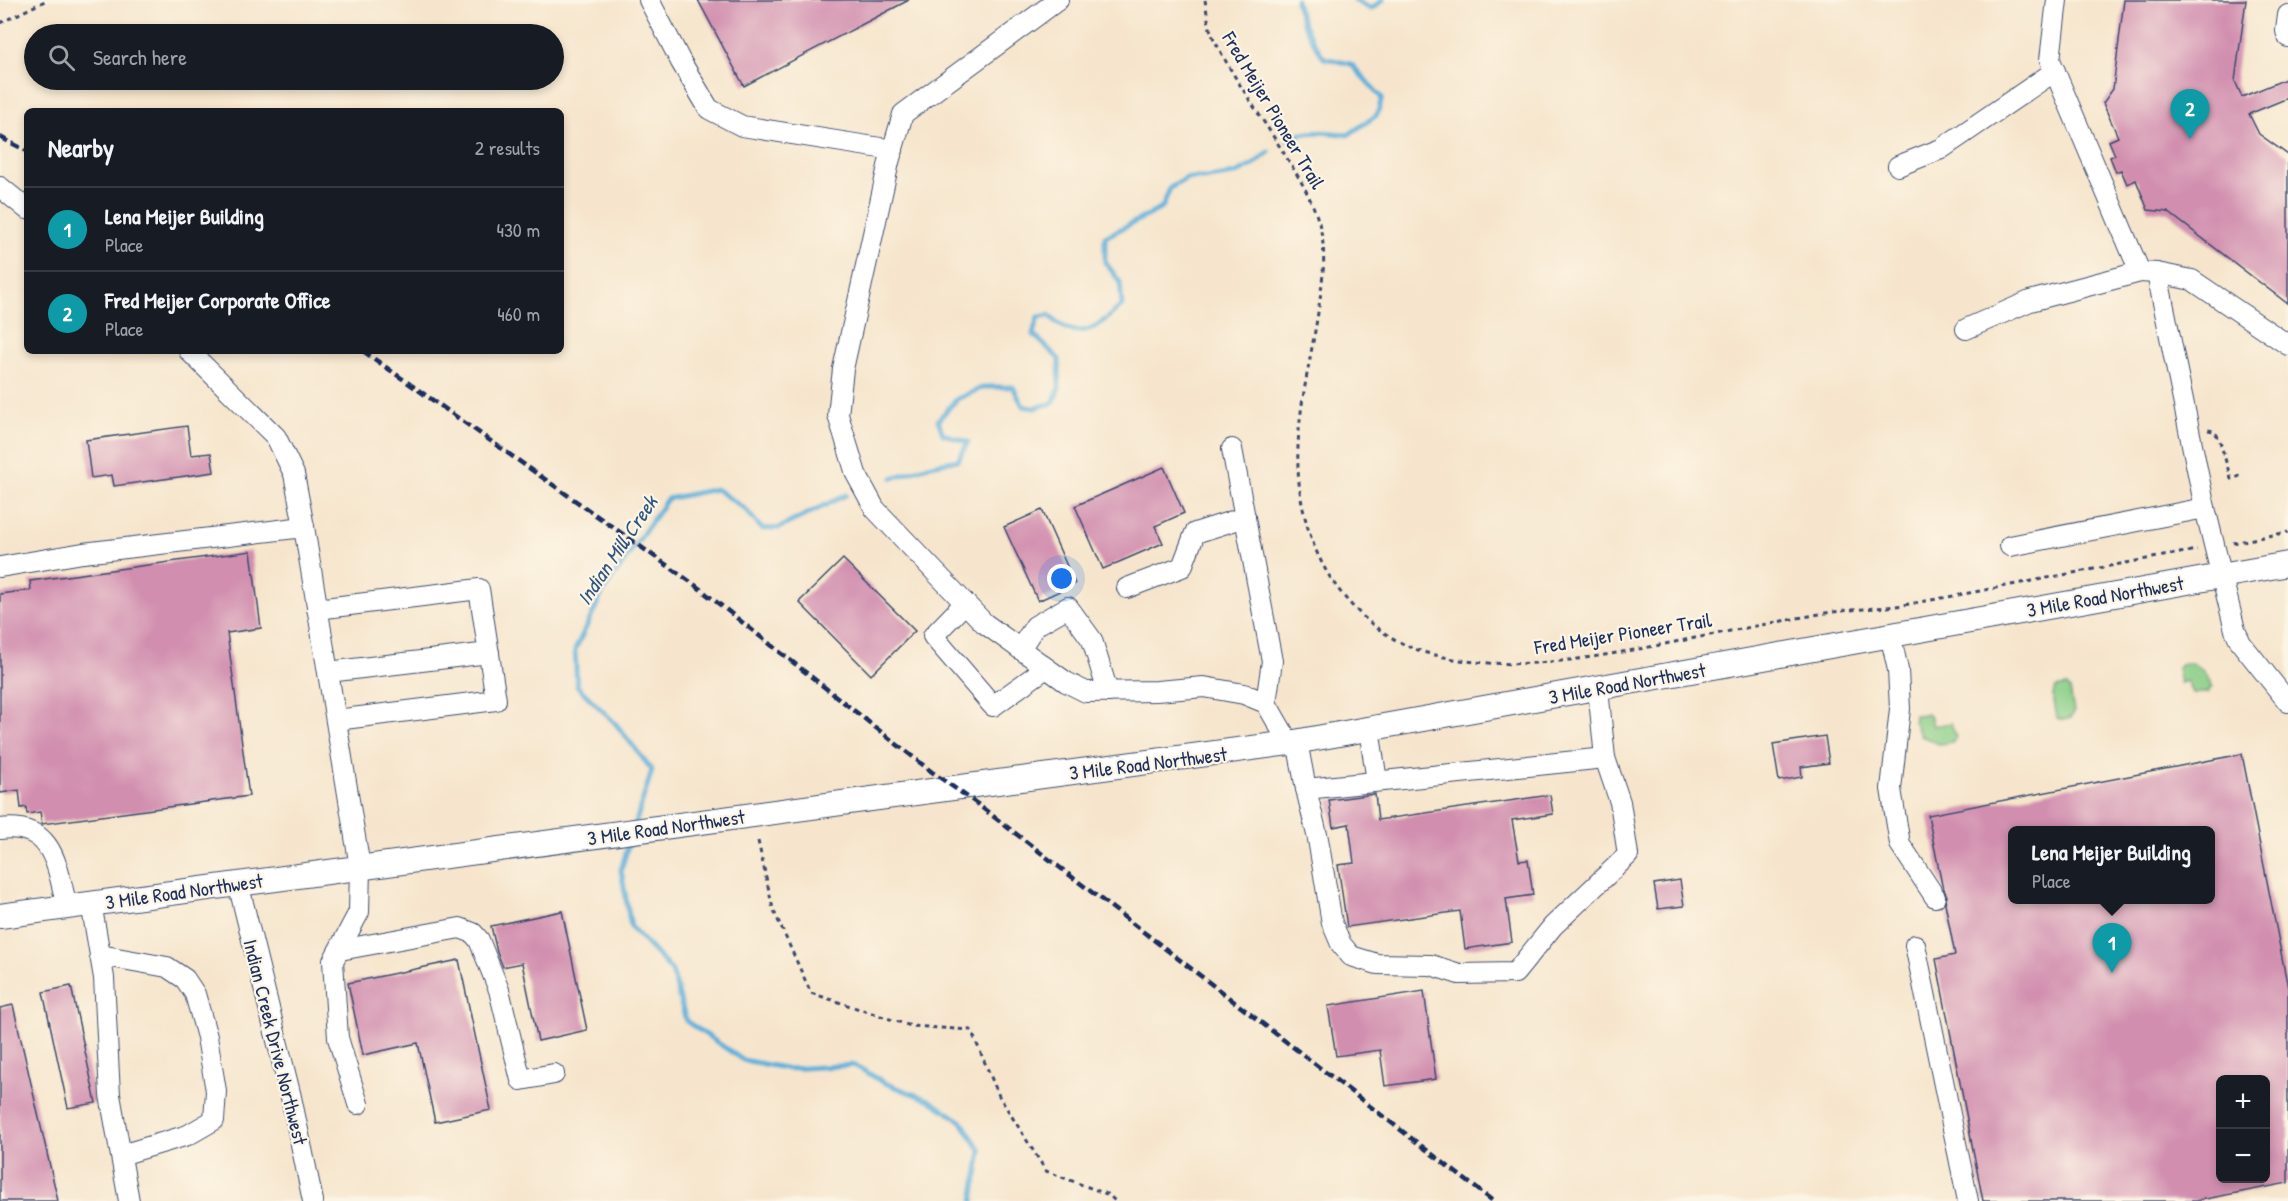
<!DOCTYPE html>
<html lang="en">
<head>
<meta charset="utf-8">
<style>
  :root { --surface:#171b24; --page:#20242c; --text:#f1f3f6; --muted:#9ea1a6; --line:#363941; --accent:#0f766e }
  body { margin:0; font-family:"Patrick Hand",sans-serif; background:var(--page); color:var(--text) }
  .controls { position:absolute; right:18px; bottom:18px; display:grid; overflow:hidden; border-radius:9px; box-shadow:0 3px 9px #0003 }
  .controls button { width:54px; height:54px; display:grid; place-items:center; padding:0; border:0; border-bottom:2px solid var(--line); background:var(--surface); color:var(--text); font:30px sans-serif }
  .you { position:absolute; left:1062px; top:579px; width:21px; height:21px; margin:-15px; border:4px solid #fff; border-radius:50%; background:#1a73e8; box-shadow:0 0 0 9px #1a73e833 }
  .badge { display:grid; place-items:center; width:39px; height:39px; border-radius:50%; background:var(--accent); color:#fff; font-size:20px; font-weight:700 }
  .pin { position:absolute; translate:-50% -50px; filter:drop-shadow(0 2px 3px #0008) }
  .pin::after { content:''; position:absolute; top:32px; width:21px; height:18px; background:inherit; clip-path:polygon(0 0,100% 0,50% 100%) }
  .popup { position:absolute; left:2008px; top:826px; width:207px; height:78px; box-sizing:border-box; display:grid; place-content:center; border-radius:9px; background:var(--surface); filter:drop-shadow(0 2px 4px #0005); font-size:20px; white-space:nowrap; color:var(--muted) }
  .popup b { font-size:22px; color:var(--text) }
  .popup::after { content:''; position:absolute; left:50%; top:100%; margin-left:-12px; border:12px solid transparent; border-top-color:var(--surface) }
  .list { margin:0; padding:0; list-style:none }
  h2 { display:flex; justify-content:space-between; align-items:center; height:78px; margin:0; padding:0 24px; font-size:26px }
  h2 small { font-size:20px; font-weight:400; color:var(--muted) }
  .list li { display:grid; grid-template-columns:39px 1fr auto; gap:18px; align-items:center; box-sizing:border-box; height:84px; padding:0 24px; border-top:2px solid var(--line) }
  .list b { display:block; font-size:22px; white-space:nowrap }
  .list p { margin:0; font-size:20px; white-space:nowrap; color:var(--muted) }
  .list em { font-size:20px; font-style:normal; color:var(--muted) }
  .icon { flex:none; width:33px; height:33px; fill:none; stroke:currentColor; stroke-width:2; stroke-linecap:round; stroke-linejoin:round }
  .map { position:relative; flex:none; width:2288px; height:1201px; overflow:hidden }
  .search { position:absolute; background:var(--surface); box-shadow:0 3px 9px #0003; left:24px; top:24px; width:540px; height:66px; display:flex; align-items:center; gap:15px; box-sizing:border-box; padding:0 21px; border-radius:33px; color:var(--muted); font-size:22px }
  .panel { position:absolute; background:var(--surface); box-shadow:0 3px 9px #0003; left:24px; top:108px; width:540px; height:246px; border-radius:9px }
  .map>svg:first-child { display:block }
</style>
</head>
<body>
<div class="map">
<svg width="2288" height="1201" viewBox="0 0 2288 1201">
  <rect width="100%" height="100%" fill="#fcf5e5"/>
  <filter id="ink" filterUnits="userSpaceOnUse"><feTurbulence type="fractalNoise" baseFrequency=".0167" numOctaves="2"/><feDisplacementMap in="SourceGraphic" scale="12" xChannelSelector="R" yChannelSelector="G"/><feConvolveMatrix kernelMatrix="1 2 1 2 8 2 1 2 1" color-interpolation-filters="sRGB"/></filter>
  <filter id="wash" filterUnits="userSpaceOnUse"><feTurbulence type="fractalNoise" baseFrequency=".008" numOctaves="4" result="noise"/><feDisplacementMap in="SourceGraphic" scale="24" xChannelSelector="R" yChannelSelector="G"/><feGaussianBlur stdDeviation="1.35" result="paint"/><feColorMatrix in="noise" values="0 0 0 0 0 0 0 0 0 0 0 0 0 0 0 0 0 1.4 0 .05"/><feComposite in="paint" operator="in"/></filter>
  <g filter="url(#wash)">
    <rect width="100%" height="100%" fill="#f6e5cc"/>
    <!-- green -->
    <g fill="#8bcf88" stroke="#537f73" stroke-width="1.5">
      <path d="M2191,663C2200,665 2208,678 2212,686L2207,693H2192L2187,681L2180,683L2177,669L2182,664Z"/>
      <path d="M2067,686L2070,690L2074,712L2071,718L2063,720L2057,718L2053,694L2056,688Z"/>
      <path d="M1927,714L1931,718L1933,726L1951,723L1956,737L1952,742L1939,744L1921,736L1913,721L1915,715Z"/>
    </g>
    <g fill="none" stroke-linecap="round" stroke-linejoin="round">
      <!-- stream -->
      <g stroke="#5fb0da" stroke-width="5">
        <path d="M1354,0L1371,9L1383,0"/>
        <path d="M1288,140C1303,129 1330,132 1348,135L1377,115L1382,98L1351,64L1324,58C1312,40 1300,22 1296,0"/>
        <path d="M893,478L931,465L958,460L968,442L943,434L938,420L957,399L984,387H1013L1023,406L1034,408L1053,403L1059,388V359L1033,334L1038,317L1049,315C1077,345 1097,328 1122,305L1120,282L1105,262V237L1162,208L1170,188L1187,178H1208L1235,174L1253,165L1269,152"/>
        <path d="M635,825L652,770L615,723L577,686L575,650L603,592L667,499L716,489L745,509L762,529L779,528L846,495"/>
        <path d="M630,839L621,870L631,927L672,971L686,1021L743,1060L789,1069L854,1065L885,1083L929,1100L961,1121L981,1151L973,1201"/>
      </g>
    </g>
    <g id="blocks">
      <!-- building -->
      <g fill="#d18eaf" fill-rule="evenodd">
        <path d="M698,0H909L744,86Z"/>
        <path d="M2124,0H2246L2235,81L2242,97L2288,78V98L2249,114L2259,134L2288,155V304L2168,212L2148,210L2136,180L2127,184L2121,170L2116,172L2110,157L2115,155L2109,141L2118,137L2103,103L2113,89Z"/>
        <path d="M187,426L191,455L211,453L214,472L114,486L112,475L91,478L86,440Z"/>
        <path d="M1164,467L1184,513L1155,526L1163,543L1103,569L1075,506Z"/>
        <path d="M1042,510L1075,584L1038,601L1004,527Z"/>
        <path d="M251,551L261,628L227,633L249,796L42,824L40,812L27,814L26,807L21,808L19,790L0,793V594L31,590L30,581Z"/>
        <path d="M843,559L915,631L871,675L799,602Z"/>
        <path d="M1825,736L1829,763L1801,767L1802,777L1779,781L1773,744Z"/>
        <path d="M2242,754L2288,988V1183L2195,1201H1983L1936,959L1955,955L1945,903L1947,896L1942,885L1928,815ZM2013,831H2211V900H2013ZM2220,1080H2265V1179H2220Z"/>
        <path d="M1375,794L1378,820L1550,795L1553,814L1512,820L1519,861L1528,860L1533,895L1506,899L1512,942L1465,949L1460,911L1347,927L1338,865L1354,863L1349,824L1333,827L1329,800Z"/>
        <path d="M1680,880L1684,906L1658,909L1654,884Z"/>
        <path d="M562,911L587,1030L538,1041L522,963L503,967L497,952L491,926Z"/>
        <path d="M459,960L491,1110L435,1122L418,1043L363,1055L348,983Z"/>
        <path d="M71,986L96,1103L68,1108L43,992Z"/>
        <path d="M1424,991L1436,1079L1385,1086L1380,1050L1336,1056L1328,1006Z"/>
        <path d="M13,1005L58,1201H0V1008Z"/>
      </g>
    </g>
  </g>
  <g filter="url(#ink)">
    <use href="#blocks" fill-opacity="0" stroke="#3c4a6e" stroke-width="1.5"/>
    <g fill="none" stroke-linecap="round" stroke-linejoin="round">
      <!-- minor casing -->
      <g stroke="#3c4a6e" stroke-width="22">
        <g id="minor">
          <path d="M649,0L681,62L709,109L742,126L893,150"/>
          <path d="M1058,0L903,114L889,162L843,369L838,415L856,474L875,509L984,623L1066,682L1086,692L1157,691L1204,687L1244,694L1266,703L1289,743"/>
          <path d="M2057,0L2050,60L2140,272L2157,273L2192,280L2288,345"/>
          <path d="M2288,15L2286,31L2288,37"/>
          <path d="M1898,166L1941,149L2055,71"/>
          <path d="M0,187L27,209"/>
          <path d="M2157,273L2205,508L2235,630L2241,643L2288,702"/>
          <path d="M1966,329L2030,301L2140,272"/>
          <path d="M189,351L276,437L294,474L304,527"/>
          <path d="M1232,449L1272,661L1266,703"/>
          <path d="M2010,546L2205,508"/>
          <path d="M0,567L83,553L304,527L360,867L359,912L333,961L338,1038L358,1104"/>
          <path d="M1127,588L1182,567L1195,533L1245,517"/>
          <path d="M965,603L933,636L993,706L1046,668"/>
          <path d="M317,609L479,589L496,700L336,720"/>
          <path d="M1890,634L1898,670L1900,709L1891,789L1900,844L1935,897"/>
          <path d="M1020,649L1035,626L1068,607L1092,640L1108,692"/>
          <path d="M328,672L489,653"/>
          <path d="M1369,729L1377,781"/>
          <path d="M1297,741L1306,789L1605,758L1598,689"/>
          <path d="M1306,789L1318,839L1332,923L1341,944L1351,956L1377,964L1431,965L1459,974L1515,973L1553,926L1628,855L1620,802L1605,758"/>
          <path d="M0,829C54,822 57,867 67,907"/>
          <path d="M238,883L291,1097L313,1201"/>
          <path d="M91,903L104,978L110,1095L129,1201"/>
          <path d="M1915,945L1968,1201"/>
          <path d="M340,950L460,928L473,933L479,940L499,990L521,1080L554,1074"/>
          <path d="M100,955L167,967L185,979L195,994L207,1037L216,1091L214,1120L188,1135L121,1155"/>
        </g>
      </g>
      <!-- major casing -->
      <g stroke="#3c4a6e" stroke-width="26">
        <path id="major" d="M0,916L1289,743L2288,564"/>
      </g>
      <!-- path -->
      <g stroke="#3c4a6e" stroke-width="3" stroke-dasharray="4.5 4.5" stroke-linecap="butt">
        <path d="M1205,0C1207,12 1208,26 1213,37C1233,78 1261,116 1285,155C1301,181 1317,206 1322,237C1326,259 1322,284 1319,306C1307,388 1282,457 1312,540C1331,594 1378,642 1435,655C1512,674 1593,658 1670,643C1720,633 1770,623 1820,614C1847,609 1876,609 1903,605C2001,588 2099,567 2197,550"/>
        <path d="M0,23L47,0"/>
        <path d="M2208,430L2214,431L2219,438L2231,479L2240,476"/>
        <path d="M2233,543L2288,532"/>
        <path d="M758,841L773,909L811,993L911,1026L971,1030L999,1096L1046,1171L1109,1195L1115,1201"/>
      </g>
      <!-- minor -->
      <use href="#minor" stroke="#fff" stroke-width="20"/>
      <!-- major -->
      <use href="#major" stroke="#fff" stroke-width="24"/>
      <!-- rail -->
      <g stroke="#1b2f5e" stroke-width="4.5" stroke-dasharray="9 4.5" stroke-linecap="butt">
        <path d="M0,137L27,151"/>
        <path d="M363,351L695,585L932,772L976,803L1493,1201"/>
      </g>
    </g>
  </g>
  <g text-anchor="middle" dominant-baseline="central" stroke-width="4.5" stroke-linejoin="round" paint-order="stroke">
    <!-- street labels -->
    <g font-size="20" fill="#1b2f5e" stroke="#fcf5e5">
      <text transform="translate(1274 110) rotate(59)">Fred Meijer Pioneer Trail</text>
      <text transform="translate(2105 596) rotate(-10)">3 Mile Road Northwest</text>
      <text transform="translate(1623 633) rotate(-9)">Fred Meijer Pioneer Trail</text>
      <text transform="translate(1627 683) rotate(-10)">3 Mile Road Northwest</text>
      <text transform="translate(1148 763) rotate(-7)">3 Mile Road Northwest</text>
      <text transform="translate(666 827) rotate(-8)">3 Mile Road Northwest</text>
      <text transform="translate(184 891) rotate(-8)">3 Mile Road Northwest</text>
      <text transform="translate(276 1042) rotate(76)">Indian Creek Drive Northwest</text>
    </g>
    <!-- water labels -->
    <g font-size="21" font-style="italic" fill="#2f5683" stroke="#fcf5e5">
      <text transform="translate(617 550) rotate(-56)">Indian Mill Creek</text>
    </g>
  </g>
</svg>
<div class="controls">
<button>+</button>
<button>−</button>
</div>
<div class="you"></div>
<div class="pin badge" style="left:2112px;top:973px;background:#0f9aa8">1</div>
<div class="popup"><b>Lena Meijer Building</b>Place</div>
<div class="pin badge" style="left:2190px;top:139px;background:#0f9aa8">2</div>
<div class="search"><svg class="icon" aria-label="search" viewBox="0 0 24 24"><circle cx="10" cy="10" r="6"/><path d="M15 15l6 6"/></svg>Search here</div>
<section class="panel">
<h2>Nearby<small>2 results</small></h2>
<ul class="list">
<li><span class="badge" style="background:#0f9aa8">1</span><div><b>Lena Meijer Building</b><p>Place</p></div><em>430 m</em></li>
<li><span class="badge" style="background:#0f9aa8">2</span><div><b>Fred Meijer Corporate Office</b><p>Place</p></div><em>460 m</em></li>
</ul>
</section>
</div>
</body>
</html>
